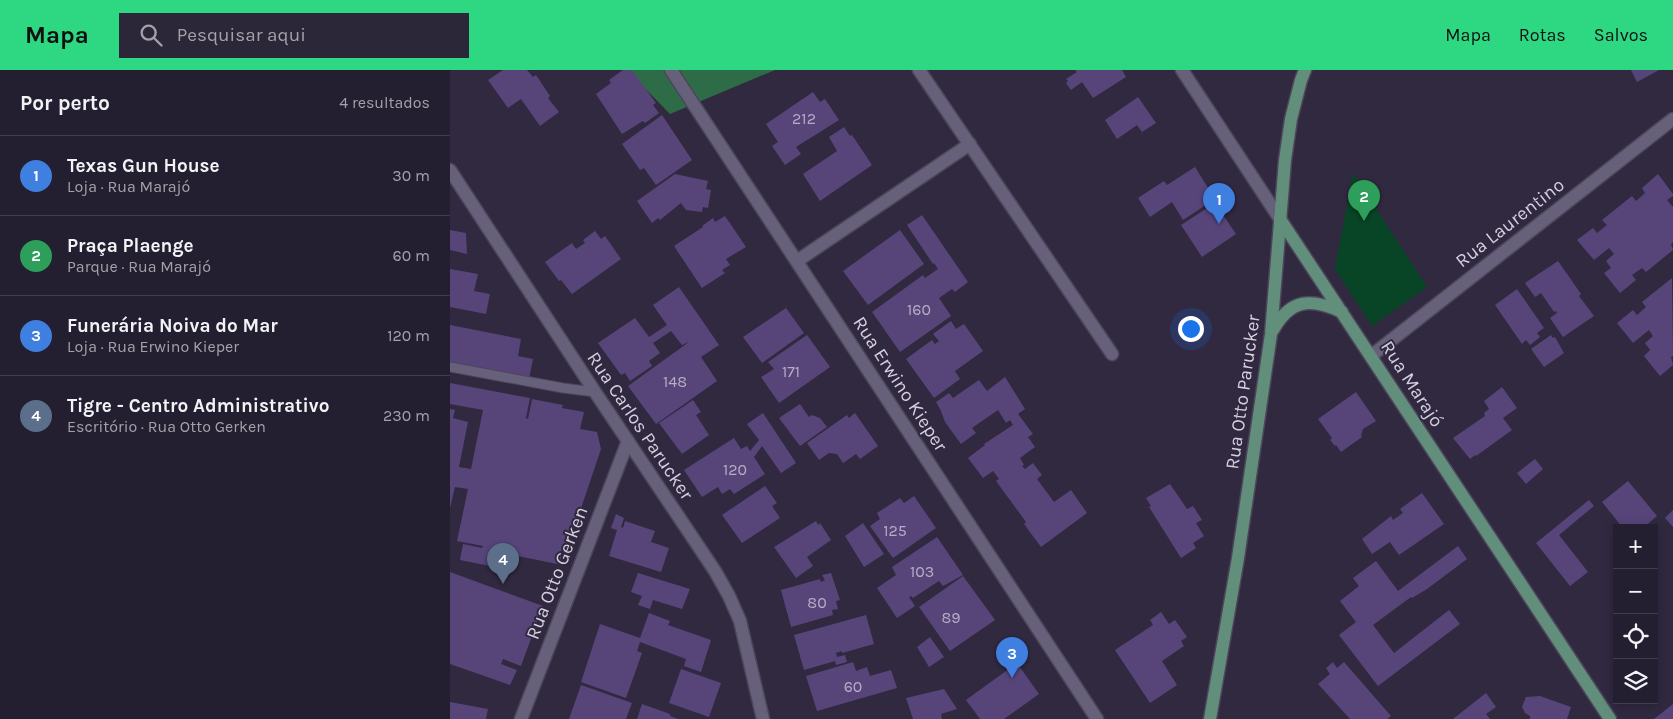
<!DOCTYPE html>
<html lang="pt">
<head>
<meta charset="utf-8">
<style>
  :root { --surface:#241f30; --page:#2c2738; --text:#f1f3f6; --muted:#a3a2ab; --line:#413d4c; --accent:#2ed883 }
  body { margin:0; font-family:Karla,sans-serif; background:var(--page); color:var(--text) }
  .controls { position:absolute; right:15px; bottom:15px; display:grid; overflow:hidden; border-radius:0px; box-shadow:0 2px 12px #0003 }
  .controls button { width:45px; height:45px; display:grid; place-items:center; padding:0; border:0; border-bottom:1px solid var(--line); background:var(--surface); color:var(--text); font:25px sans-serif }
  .you { position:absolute; left:740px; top:258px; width:18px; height:18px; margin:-12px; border:4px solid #fff; border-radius:50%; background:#1a73e8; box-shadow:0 0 0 8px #1a73e833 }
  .badge { display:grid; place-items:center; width:32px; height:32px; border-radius:50%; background:var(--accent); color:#fff; font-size:16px; font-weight:700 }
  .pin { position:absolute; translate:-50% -41px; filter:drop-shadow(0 1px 2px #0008) }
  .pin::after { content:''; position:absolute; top:26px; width:18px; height:15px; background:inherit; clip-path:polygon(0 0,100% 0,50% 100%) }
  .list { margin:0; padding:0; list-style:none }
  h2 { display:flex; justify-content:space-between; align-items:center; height:65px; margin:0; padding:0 20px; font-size:21px }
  h2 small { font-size:16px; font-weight:400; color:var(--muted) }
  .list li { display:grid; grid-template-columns:32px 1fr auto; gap:15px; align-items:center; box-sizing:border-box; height:80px; padding:0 20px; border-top:1px solid var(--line) }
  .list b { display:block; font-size:19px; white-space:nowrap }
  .list p { margin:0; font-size:16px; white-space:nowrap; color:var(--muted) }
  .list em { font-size:16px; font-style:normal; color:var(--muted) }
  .icon { flex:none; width:28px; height:28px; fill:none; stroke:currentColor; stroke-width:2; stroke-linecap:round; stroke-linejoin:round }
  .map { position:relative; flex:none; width:1223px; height:649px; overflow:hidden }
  header { display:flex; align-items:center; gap:30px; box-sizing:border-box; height:70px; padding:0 25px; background:var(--accent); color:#111 }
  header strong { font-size:24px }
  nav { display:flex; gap:28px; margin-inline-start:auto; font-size:18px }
  .search { width:350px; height:45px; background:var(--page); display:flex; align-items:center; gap:12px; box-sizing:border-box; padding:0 18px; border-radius:0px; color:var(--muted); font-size:19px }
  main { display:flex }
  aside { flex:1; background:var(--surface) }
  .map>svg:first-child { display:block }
</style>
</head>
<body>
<header>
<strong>Mapa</strong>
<div class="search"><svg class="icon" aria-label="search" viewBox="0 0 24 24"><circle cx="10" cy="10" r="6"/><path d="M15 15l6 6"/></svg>Pesquisar aqui</div>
<nav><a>Mapa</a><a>Rotas</a><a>Salvos</a></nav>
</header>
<main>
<aside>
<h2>Por perto<small>4 resultados</small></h2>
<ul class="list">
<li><span class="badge" style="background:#3f7fe0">1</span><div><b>Texas Gun House</b><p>Loja · Rua Marajó</p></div><em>30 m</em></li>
<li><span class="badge" style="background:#2e9e5b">2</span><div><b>Praça Plaenge</b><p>Parque · Rua Marajó</p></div><em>60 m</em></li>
<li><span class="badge" style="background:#3f7fe0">3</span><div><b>Funerária Noiva do Mar</b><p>Loja · Rua Erwino Kieper</p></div><em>120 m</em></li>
<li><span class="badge" style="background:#5c6f8a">4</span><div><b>Tigre - Centro Administrativo</b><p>Escritório · Rua Otto Gerken</p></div><em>230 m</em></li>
</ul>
</aside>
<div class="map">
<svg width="1223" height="649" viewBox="0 0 1223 649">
  <rect width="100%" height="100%" fill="#302940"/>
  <!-- green -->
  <path fill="#084526" d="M903,103L977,217L922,256L885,199Z"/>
  <!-- forest -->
  <path fill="#2d6c47" d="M177,0H325L220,44Z"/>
  <!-- building -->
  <g fill="#57457a">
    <path d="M53,0H77L83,7L86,5L100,26L98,28L109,42L90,56L71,29L58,38L38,10Z"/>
    <path d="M173,0H182L206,33L203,35L209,43L195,53L193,51L172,64L146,24L161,13L159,10Z"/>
    <path d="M625,0H672L676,7L643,28L632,12L621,20L616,13L618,11L616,9L627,2Z"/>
    <path d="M1181,0H1209L1187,12Z"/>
    <path d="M363,22L370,32L375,29L389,50L346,77L351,84L335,95L322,76L328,72L316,54Z"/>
    <path d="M688,27L706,53L692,62L687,55L667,69L655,50Z"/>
    <path d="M212,45L242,90L206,115L194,98L190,100L172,74Z"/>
    <path d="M394,57L400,66L402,65L422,95L370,131L353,104L387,81L379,67Z"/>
    <path d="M745,97L765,129L733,150L722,132L700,147L688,128L714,111L717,115Z"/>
    <path d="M225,104L258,111L256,119L261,120L258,138L253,137L252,142L236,140L231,133L210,150L208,148L202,153L187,131Z"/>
    <path d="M1208,104L1223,124V126L1217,130L1223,137V172L1221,174L1223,180L1196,202L1192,198L1182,205L1186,210L1170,223L1154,203L1161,198L1156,191L1164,184L1159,178L1144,190L1127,170L1143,158L1147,163L1157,155L1152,150L1182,126L1186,131L1195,123L1192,118Z"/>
    <path d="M765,133L786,164L752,187L731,155Z"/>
    <path d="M472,145L518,212L505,222L502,219L489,228L501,246L450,282L422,242L473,205L475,208L488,199L484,193L483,194L457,155Z"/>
    <path d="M275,146L296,177L276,189L280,195L272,200L275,203L252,218L224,176L253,157L252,156L263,148L265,152Z"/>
    <path d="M0,160L16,163L17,184L0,180Z"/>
    <path d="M450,160L474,194L418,235L393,201Z"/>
    <path d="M145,161L151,169L155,166L171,189L122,224L111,210L109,211L95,192L122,173L126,179L135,173L133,170Z"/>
    <path d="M1108,191L1131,224L1129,226L1144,246L1113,267L1100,248L1107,243L1106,241L1104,242L1091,223L1085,227L1075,213Z"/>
    <path d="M0,199L28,204L24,221L40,224L36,244L0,237Z"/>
    <path d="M1222,208L1223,286L1221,287L1223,295L1210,306L1194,286L1200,280L1195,273L1203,266L1199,260L1183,273L1167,253L1183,240L1187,245L1196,237L1192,232Z"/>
    <path d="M229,217L269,275L251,287L267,311L206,354L178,316L239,272L232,275L221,261L203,273L210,283L199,291L202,296L180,311L175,303L171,305L148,273L185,248L199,267L217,255L203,235Z"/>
    <path d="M1067,219L1094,258L1087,263L1090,267L1080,275L1076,270L1072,274L1045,235Z"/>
    <path d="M336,238L354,263L312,293L293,267Z"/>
    <path d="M501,251L506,259L514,254L533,281L505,301L510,309L484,328L456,289L482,270L485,274L489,271L483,264Z"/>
    <path d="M0,255L71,269L68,286L83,289L79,309L0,293Z"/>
    <path d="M357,265L380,297L329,333L311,307L324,299L318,292Z"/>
    <path d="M1101,265L1103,268L1105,267L1114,283L1094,297L1081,279Z"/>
    <path d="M555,307L575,339L568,344L583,364L578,367L585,377L570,388L574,395L572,396L575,399L583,393L592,405L587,409L604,432L621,420L637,443L591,477L574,454L576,452L546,411L549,409L543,401L533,408L518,388L535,375L534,374L563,355L560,350L556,353L548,340L522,358L526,363L511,374L495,352L491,341L486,332L499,323L503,328L529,310L537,321Z"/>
    <path d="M0,313L80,328L76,348L78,349L82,329L113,335L112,338L134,342L130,359L147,362L151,379L112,495L43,481L40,496L10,490L13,474L32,478L33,476L7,471L18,419L5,417L0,438V339L5,340L3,348L18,352L9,397L21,399L33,340L0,334Z"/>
    <path d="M1052,317L1067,338L1053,348L1062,360L1026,386L1025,385L1020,389L1003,368L1035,346L1034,343L1039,339L1034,331Z"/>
    <path d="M906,322L926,351L913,359L911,365L912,367L891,382L886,375L885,376L880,370L882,368L868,349Z"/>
    <path d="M243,330L251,342L246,345L259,365L232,384L209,353Z"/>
    <path d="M350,334L359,347L362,345L370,348L377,357L350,376L329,348Z"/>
    <path d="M313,343L346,393L331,403L312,376L304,387L315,404L284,424L280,419L272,424L268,417L252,427L234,400L284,368L291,379L297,376L300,381L309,370L297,354Z"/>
    <path d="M405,343L428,376L410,389L406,384L393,393L387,384L379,383L369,390L357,373L397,345L399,348Z"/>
    <path d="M1085,389L1093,399L1076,414L1067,403Z"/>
    <path d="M1178,411L1207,446L1193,458H1173L1152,432Z"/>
    <path d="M720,414L737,439L743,436L752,450L746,453L754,466L743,473L746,478L731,488L699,437L701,436L696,428Z"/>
    <path d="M315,416L327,433L322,436L330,448L292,473L272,445Z"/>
    <path d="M972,423L994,454L949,485L940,472L922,484L912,469L941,446L943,450L953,443L950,439Z"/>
    <path d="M464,426L486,458L443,488L420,456L430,449L427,443L450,428L454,433Z"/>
    <path d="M1139,430L1144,436L1109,465L1138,502L1120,516L1086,473Z"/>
    <path d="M1223,440V457L1215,448Z"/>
    <path d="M166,444L174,448L171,457L173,458L175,451L205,461L201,472L219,478L211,502L159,486L167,460L161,458Z"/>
    <path d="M366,451L368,455L370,453L381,470L357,487L363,496L346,508L324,477Z"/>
    <path d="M413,453L434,484L414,497L395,466Z"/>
    <path d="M487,467L513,505L493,516L489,511L463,528L461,526L459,527L465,536L447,548L427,518L446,505L442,497Z"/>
    <path d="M1008,476L1017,489L977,519L962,528L961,527L923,555L944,583L999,540L1010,554L928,616L889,565L906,552L890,531L909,516L903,508L926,491L948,521Z"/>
    <path d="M0,502L93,536L71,596L53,589L51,594L67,600L60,615L0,594Z"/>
    <path d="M188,503L240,519L232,539L203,530L200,539L188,535L192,526L181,522Z"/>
    <path d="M381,503L390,530L386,531L388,539L382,540L383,545L341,557L331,520L370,509L371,512L375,510L372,505Z"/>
    <path d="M513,506L545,550L500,581L469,537Z"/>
    <path d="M711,542L719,554L725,550L737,567L731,571L734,576L712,591L727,615L700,633L665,580L703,555L700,550Z"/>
    <path d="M199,543L220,551L218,555L261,570L251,602L234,596L236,589L190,572L187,581L192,583L176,628L131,612L150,554L190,568Z"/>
    <path d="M416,545L424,574L392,583V581L386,583L387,587L395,585L397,592L386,595L385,591L354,600L344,565Z"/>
    <path d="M480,567L494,587L479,597L467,577Z"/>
    <path d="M403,592L406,601L417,597L420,606L441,600L447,618L367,641L356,606Z"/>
    <path d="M883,592L887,598L894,592L941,646L937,649H900L868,614L880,604L876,598Z"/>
    <path d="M567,593L589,624L554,649H530L516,630Z"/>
    <path d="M231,599L271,613L259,647L219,633Z"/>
    <path d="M131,615L182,633L176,649H119Z"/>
    <path d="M494,619L507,639L491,644L492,649H463L456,628Z"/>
    <path d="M1036,623L1046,637L1036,644L1040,649H1003Z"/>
    <path d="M1090,626L1121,637L1117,649H1080V646L1075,643L1072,637L1076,627Z"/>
    <path d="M0,632L38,639L36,649H0Z"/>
    <path d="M192,634L220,644V646L228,649H187Z"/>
    <path d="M1223,634V649H1204Z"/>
  </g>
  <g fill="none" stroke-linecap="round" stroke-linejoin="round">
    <!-- service casing -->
    <g stroke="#4d465a" stroke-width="11">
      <path id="service" d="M0,297L113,318L145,322"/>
    </g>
    <!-- minor casing -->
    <g stroke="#4d465a" stroke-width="15">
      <g id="minor">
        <path d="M221,0L647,649"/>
        <path d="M469,0L662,284"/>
        <path d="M732,0L830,149"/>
        <path d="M0,100L145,322L265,501L279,526L290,551L313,649"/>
        <path d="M347,191L520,74"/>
        <path d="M921,286L1223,49"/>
        <path d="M71,649L178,371"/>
      </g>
    </g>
    <!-- primary casing -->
    <g stroke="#4d465a" stroke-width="15">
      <g id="primary">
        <path d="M830,149L1160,649"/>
        <path d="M823,260C841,228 861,228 892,242"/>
        <path d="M760,649L788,488L821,264L835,90L841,49L851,10L855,0"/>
      </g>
    </g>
    <!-- service -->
    <use href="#service" stroke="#67607a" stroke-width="9"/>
    <!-- minor -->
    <use href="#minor" stroke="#67607a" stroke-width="12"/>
    <!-- primary -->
    <use href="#primary" stroke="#628f7c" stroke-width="12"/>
  </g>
  <g text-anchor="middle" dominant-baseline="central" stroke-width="4" stroke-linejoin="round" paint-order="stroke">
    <!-- number labels -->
    <g font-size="16" fill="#b5adc6">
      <text x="354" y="48">212</text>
      <text x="469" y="239">160</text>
      <text x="341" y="301">171</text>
      <text x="225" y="311">148</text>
      <text x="285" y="399">120</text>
      <text x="445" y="460">125</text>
      <text x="472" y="501">103</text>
      <text x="367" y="532">80</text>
      <text x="501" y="547">89</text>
      <text x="403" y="616">60</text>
    </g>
    <!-- street labels -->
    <g font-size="19" fill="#d4d0df" stroke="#302940">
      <text transform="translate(1060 153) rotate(-38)">Rua Laurentino</text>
      <text transform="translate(450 314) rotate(57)">Rua Erwino Kieper</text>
      <text transform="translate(962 314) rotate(57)">Rua Marajó</text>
      <text transform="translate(793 322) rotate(-82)">Rua Otto Parucker</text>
      <text transform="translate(190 356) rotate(56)">Rua Carlos Parucker</text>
      <text transform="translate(107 503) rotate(-69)">Rua Otto Gerken</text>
    </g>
  </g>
</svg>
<div class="controls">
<button>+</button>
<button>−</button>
<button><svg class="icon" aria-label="locate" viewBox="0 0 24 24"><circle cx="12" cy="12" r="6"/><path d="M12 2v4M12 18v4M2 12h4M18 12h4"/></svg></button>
<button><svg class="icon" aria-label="layers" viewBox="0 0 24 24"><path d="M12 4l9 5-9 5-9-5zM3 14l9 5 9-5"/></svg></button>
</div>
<div class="you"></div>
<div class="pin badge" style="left:769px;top:154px;background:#3f7fe0">1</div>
<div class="pin badge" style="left:914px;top:151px;background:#2e9e5b">2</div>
<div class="pin badge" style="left:562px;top:608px;background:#3f7fe0">3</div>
<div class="pin badge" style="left:53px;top:514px;background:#5c6f8a">4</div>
</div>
</main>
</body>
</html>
